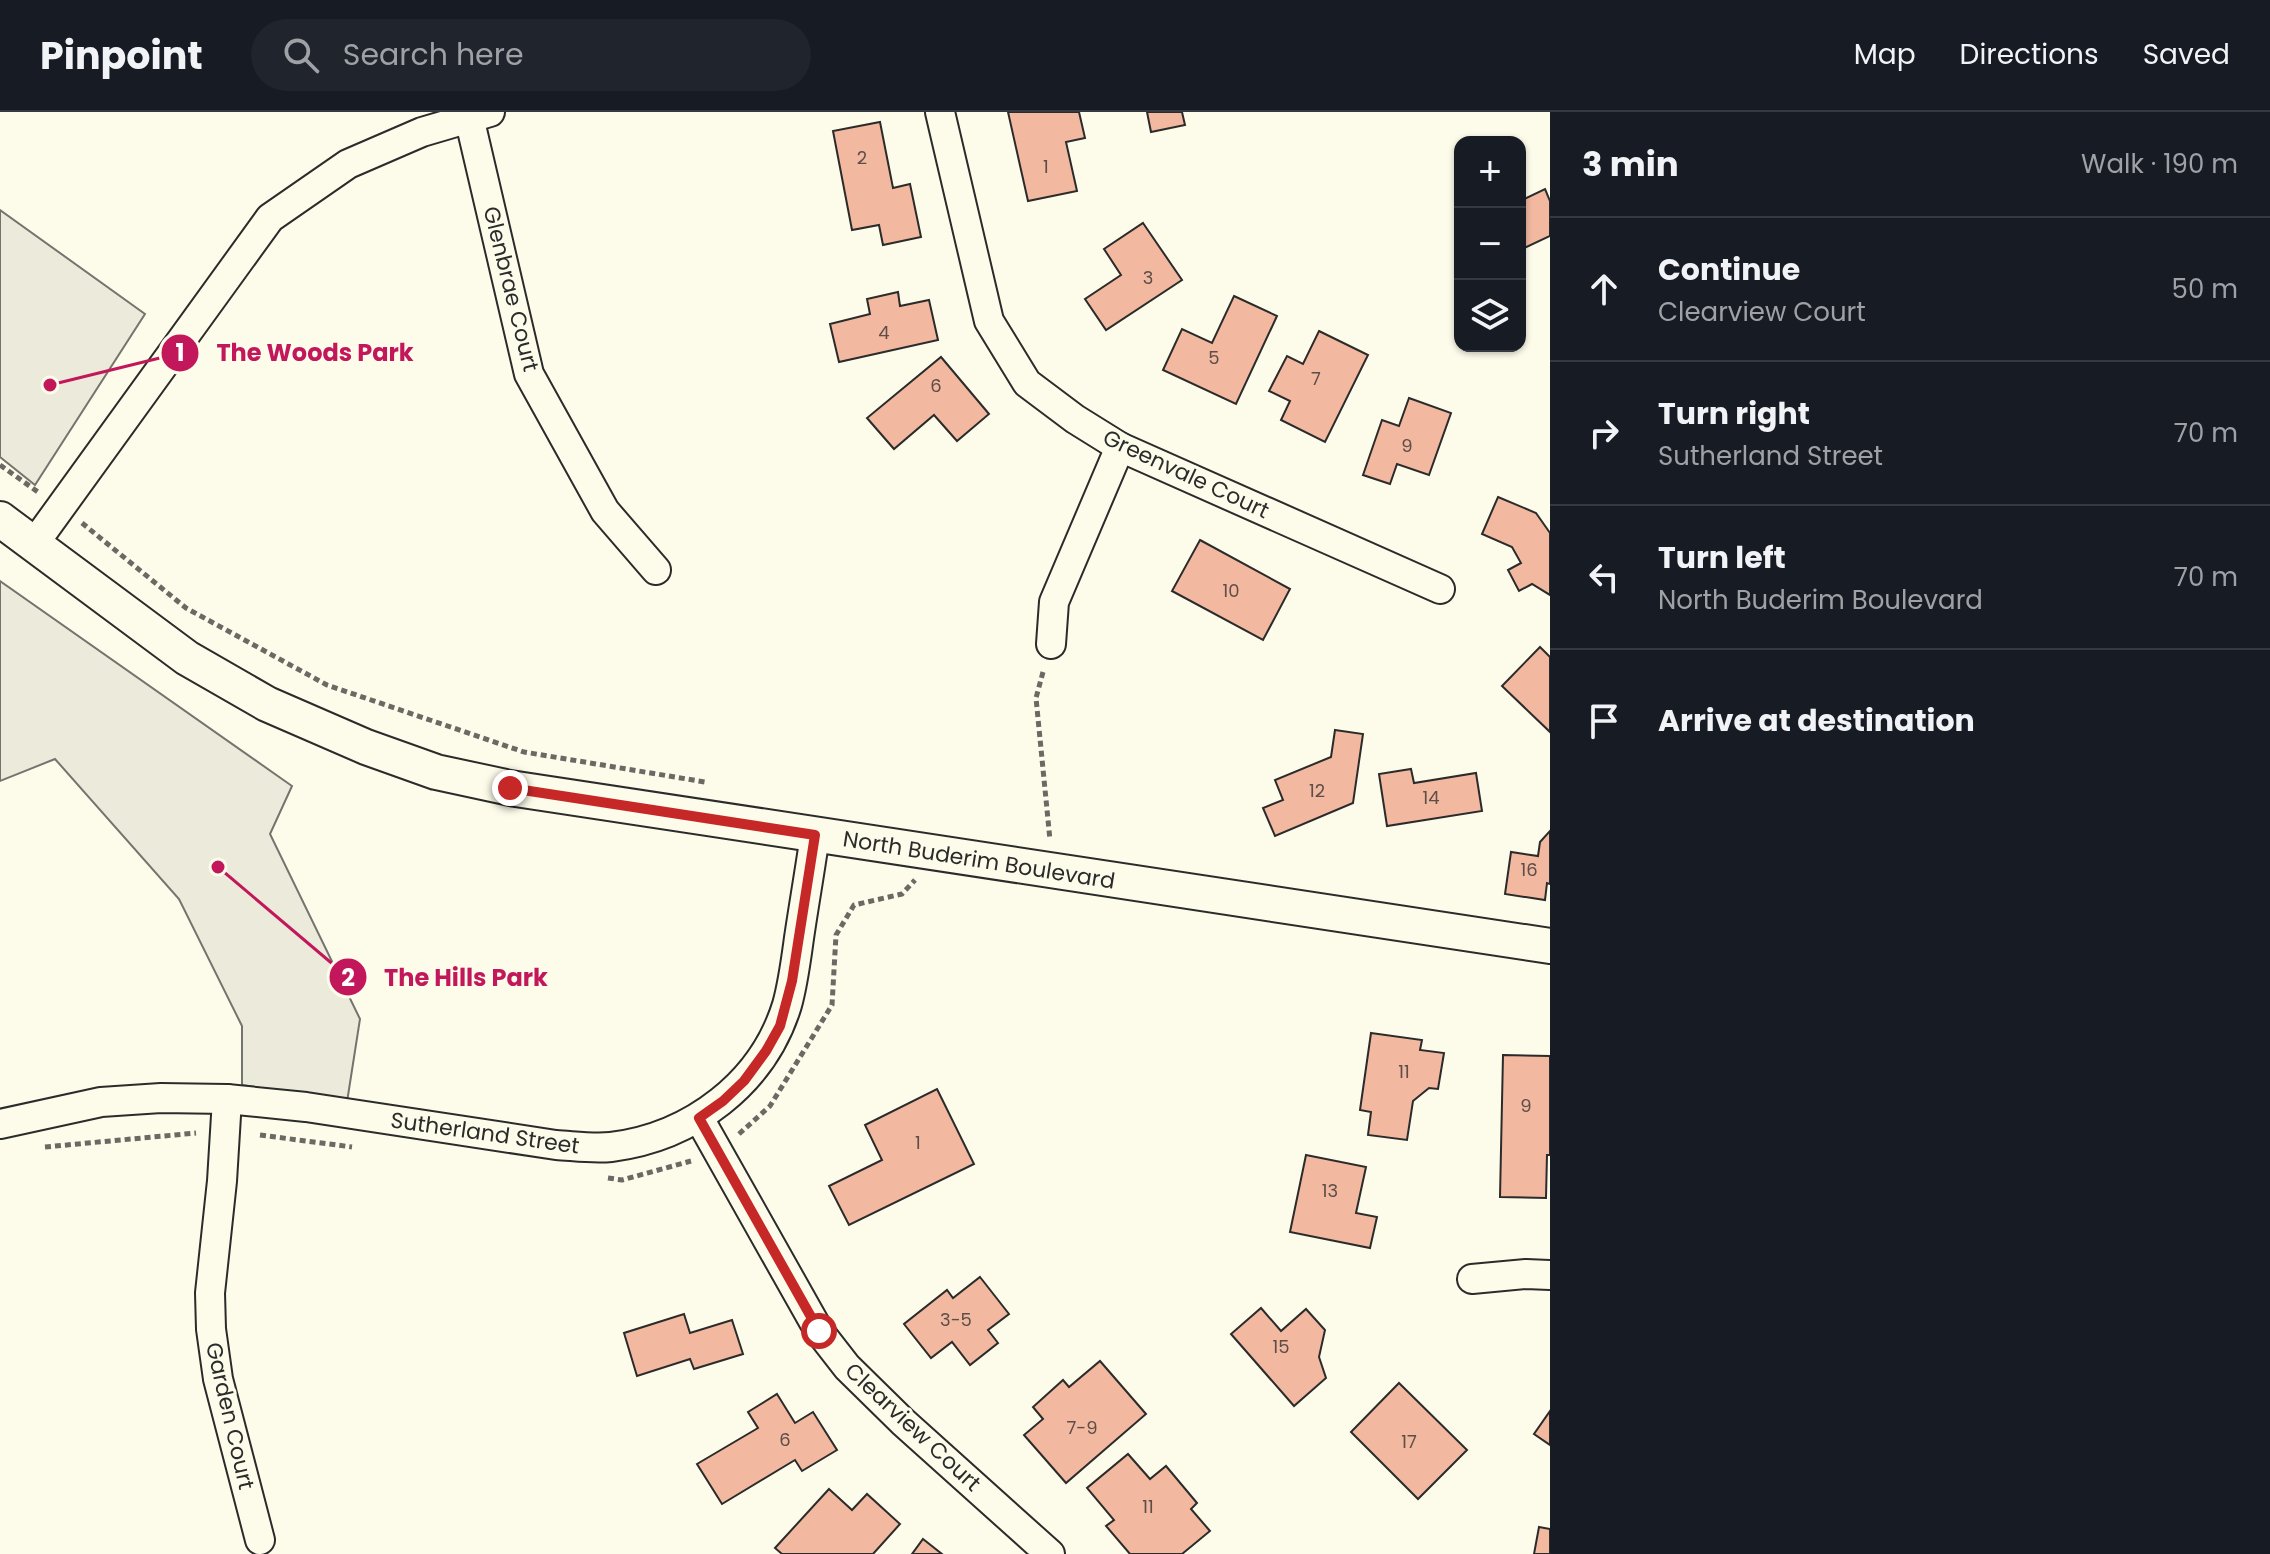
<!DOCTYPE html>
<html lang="en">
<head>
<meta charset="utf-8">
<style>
  :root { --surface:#171b24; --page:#20242c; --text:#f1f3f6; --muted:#9ea1a6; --line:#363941 }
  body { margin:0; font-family:Poppins,sans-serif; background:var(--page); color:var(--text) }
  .controls { position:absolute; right:24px; top:24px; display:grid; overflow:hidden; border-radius:16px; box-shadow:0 2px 6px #0004 }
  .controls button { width:72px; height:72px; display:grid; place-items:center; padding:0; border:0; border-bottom:2px solid var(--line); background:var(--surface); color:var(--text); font:40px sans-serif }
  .stop { position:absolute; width:24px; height:24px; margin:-18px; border:6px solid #c62828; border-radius:50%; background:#fff }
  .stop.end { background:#c62828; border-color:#fff; box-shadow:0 2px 8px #0008 }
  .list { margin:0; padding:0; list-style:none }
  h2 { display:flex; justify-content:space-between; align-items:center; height:104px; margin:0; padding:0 32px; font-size:34px }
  h2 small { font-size:26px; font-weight:400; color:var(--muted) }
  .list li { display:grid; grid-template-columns:52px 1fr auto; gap:24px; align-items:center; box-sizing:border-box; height:144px; padding:0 32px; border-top:2px solid var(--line) }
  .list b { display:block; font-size:30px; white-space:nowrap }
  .list p { margin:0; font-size:26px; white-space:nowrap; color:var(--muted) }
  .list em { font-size:26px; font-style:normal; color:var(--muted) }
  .icon { flex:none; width:44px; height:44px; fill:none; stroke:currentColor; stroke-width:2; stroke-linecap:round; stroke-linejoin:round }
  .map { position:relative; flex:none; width:1550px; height:1442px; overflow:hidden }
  header { display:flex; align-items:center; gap:48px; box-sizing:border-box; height:112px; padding:0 40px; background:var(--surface); border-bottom:2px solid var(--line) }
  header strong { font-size:38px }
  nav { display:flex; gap:44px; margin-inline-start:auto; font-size:28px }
  .search { width:560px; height:72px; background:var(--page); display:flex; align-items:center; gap:20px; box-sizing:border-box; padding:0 28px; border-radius:44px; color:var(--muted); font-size:30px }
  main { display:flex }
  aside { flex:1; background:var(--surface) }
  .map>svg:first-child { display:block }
</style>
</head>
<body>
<header>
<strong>Pinpoint</strong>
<div class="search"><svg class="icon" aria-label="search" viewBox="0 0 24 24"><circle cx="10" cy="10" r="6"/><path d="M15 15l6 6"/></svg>Search here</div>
<nav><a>Map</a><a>Directions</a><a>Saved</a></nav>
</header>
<main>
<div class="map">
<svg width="1550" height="1442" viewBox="0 0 1550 1442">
  <rect width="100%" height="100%" fill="#fdfbea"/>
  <!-- green -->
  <g fill="#ecebdb" stroke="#74746e" stroke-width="2">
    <path d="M0,98L145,202L35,373L0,345Z"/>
    <path d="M0,469L292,674L270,722L360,907L347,990L242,973V914L179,787L55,647L0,669Z"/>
  </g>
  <!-- building -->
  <g fill="#f2b8a0" stroke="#2b2b2b" stroke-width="2">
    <path d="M1008,0H1079L1085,26L1066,30L1077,79L1028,89Z"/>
    <path d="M1147,0H1182L1185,13L1151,20Z"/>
    <path d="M880,10L893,76L910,72L921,125L883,133L879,113L852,118L833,19Z"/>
    <path d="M1545,77L1550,89V124L1520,138V89Z"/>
    <path d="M1143,111L1182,168L1106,218L1085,187L1121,163L1104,137Z"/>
    <path d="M898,180L900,194L929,188L938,228L839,250L830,212L870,202L867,187Z"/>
    <path d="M1234,184L1277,204L1236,292L1163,258L1182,217L1212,231Z"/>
    <path d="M1319,219L1368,243L1325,330L1281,308L1290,289L1269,279L1287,244L1303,252Z"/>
    <path d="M941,245L989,302L957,329L934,303L894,337L867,306Z"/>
    <path d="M1409,286L1451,301L1429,363L1397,352L1390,372L1363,363L1382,308L1399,314Z"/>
    <path d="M1498,385L1536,401L1550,421V483L1532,472L1519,479L1508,458L1521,451L1512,435L1482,422Z"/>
    <path d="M1200,428L1290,477L1263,528L1172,479Z"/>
    <path d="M1540,535L1550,545V620L1502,574Z"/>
    <path d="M1335,618L1363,622L1353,691L1275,724L1263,696L1283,688L1275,668L1331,645Z"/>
    <path d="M1411,657L1414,671L1476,661L1482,699L1387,714L1379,662Z"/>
    <path d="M1550,719V772L1547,771L1545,788L1505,782L1511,740L1538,744L1540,730Z"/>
    <path d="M1371,921L1422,928L1420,938L1444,941L1438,977L1429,976L1413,989L1407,1028L1368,1023L1371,1000L1360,998Z"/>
    <path d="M1503,943L1550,944V1043H1547L1546,1086L1500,1085Z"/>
    <path d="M937,977L974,1052L849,1113L829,1074L882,1048L865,1013Z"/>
    <path d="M1306,1043L1366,1055L1356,1101L1377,1105L1370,1136L1290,1120Z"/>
    <path d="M980,1165L1009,1202L988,1218L998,1231L970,1253L952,1230L931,1246L904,1212L947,1178L953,1186Z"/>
    <path d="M1261,1196L1281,1219L1306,1197L1325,1218L1319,1245L1326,1266L1294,1294L1231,1222Z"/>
    <path d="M684,1202L690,1221L732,1208L743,1242L694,1257L690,1247L637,1264L624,1221Z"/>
    <path d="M1100,1249L1146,1302L1066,1371L1024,1323L1043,1307L1033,1295L1063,1268L1069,1275Z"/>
    <path d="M1399,1271L1467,1338L1418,1387L1351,1320Z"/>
    <path d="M777,1282L795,1311L813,1300L837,1338L802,1359L795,1348L722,1392L697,1352L758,1316L748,1300Z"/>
    <path d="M1550,1299V1333L1534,1322Z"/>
    <path d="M1128,1342L1150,1367L1166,1354L1197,1391L1191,1397L1210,1419L1182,1442H1130L1106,1414L1114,1408L1087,1376Z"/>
    <path d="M829,1377L852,1398L867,1382L900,1412L873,1442H782L775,1436Z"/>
    <path d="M1539,1415L1550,1417V1442H1534Z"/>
    <path d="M923,1427L942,1442H912Z"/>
  </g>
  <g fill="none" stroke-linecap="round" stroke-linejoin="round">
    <!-- minor casing -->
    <g stroke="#2b2b2b" stroke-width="32">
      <g id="minor">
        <path d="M940,0L989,209L1027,271L1075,307L1120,335L1440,477"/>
        <path d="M469,5L529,262L605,399L656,458"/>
        <path d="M34,432L270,106L348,52L422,20L490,0"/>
        <path d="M1051,532L1054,490L1120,335"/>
        <path d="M227,987L222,1069L210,1181L211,1217L218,1267L260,1428"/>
        <path d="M699,1006L819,1219L847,1255L903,1310L1050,1442"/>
        <path d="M0,1012L101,990L161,986L227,987L306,995L556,1033C574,1034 593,1037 611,1035C692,1025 763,971 787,893C793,872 796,848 799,826C804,792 810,758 815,723"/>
        <path d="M1472,1167L1526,1162L1550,1163"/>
      </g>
    </g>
    <!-- tertiary casing -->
    <g stroke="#2b2b2b" stroke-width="38">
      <path id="tertiary" d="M0,407L187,546L267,592L366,635L436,660L510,676L1550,834"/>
    </g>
    <!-- path -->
    <g stroke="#6a6964" stroke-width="5" stroke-dasharray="6 4" stroke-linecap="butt">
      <path d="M0,353L38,380"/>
      <path d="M82,411L186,496L327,573L524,640L705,670"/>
      <path d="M1043,560L1036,586L1050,728"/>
      <path d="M739,1022L770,994L832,893L836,823L854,793L902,782L915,768"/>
      <path d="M260,1023L352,1035"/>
      <path d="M45,1035L196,1021"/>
      <path d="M608,1066L622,1068L691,1049"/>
    </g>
    <!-- minor -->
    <use href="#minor" stroke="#fdfbea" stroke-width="28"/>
    <!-- tertiary -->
    <use href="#tertiary" stroke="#fdfbea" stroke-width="34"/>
  </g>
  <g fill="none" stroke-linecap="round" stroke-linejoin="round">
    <!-- route -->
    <path stroke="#c62828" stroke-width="10" d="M510,676L815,723L792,869L780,914L766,939L744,969L723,989L699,1006L819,1219"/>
  </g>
  <g text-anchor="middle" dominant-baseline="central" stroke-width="6" stroke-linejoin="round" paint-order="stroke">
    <!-- number labels -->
    <g font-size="18" fill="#5d4e48">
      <text x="862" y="45">2</text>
      <text x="1046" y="54">1</text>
      <text x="1148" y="165">3</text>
      <text x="884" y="220">4</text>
      <text x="1214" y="245">5</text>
      <text x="1316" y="266">7</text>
      <text x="936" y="273">6</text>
      <text x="1407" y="333">9</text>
      <text x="1231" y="478">10</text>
      <text x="1317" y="678">12</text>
      <text x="1431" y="685">14</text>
      <text x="1529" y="757">16</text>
      <text x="1404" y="959">11</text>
      <text x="1526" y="993">9</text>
      <text x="918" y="1030">1</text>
      <text x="1330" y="1078">13</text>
      <text x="956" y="1207">3-5</text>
      <text x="1281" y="1234">15</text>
      <text x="1082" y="1315">7-9</text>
      <text x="785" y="1327">6</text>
      <text x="1409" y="1329">17</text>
      <text x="1148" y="1394">11</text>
    </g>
    <!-- street labels -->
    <g font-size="22" fill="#2b2b2b" stroke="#fdfbea">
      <text transform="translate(511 177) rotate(76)">Glenbrae Court</text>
      <text transform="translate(1186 362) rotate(25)">Greenvale Court</text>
      <text transform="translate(979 748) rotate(9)">North Buderim Boulevard</text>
      <text transform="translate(485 1021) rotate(8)">Sutherland Street</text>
      <text transform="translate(230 1304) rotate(77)">Garden Court</text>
      <text transform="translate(913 1315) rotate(43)">Clearview Court</text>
    </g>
  </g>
  <!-- callouts -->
  <path fill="none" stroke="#c2185b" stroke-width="3" d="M50 273L180 241M218 755L348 865"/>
  <g fill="#c2185b" stroke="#fdfbea" stroke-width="3">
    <circle cx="50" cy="273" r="8"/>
    <circle cx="218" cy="755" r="8"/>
    <circle cx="180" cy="241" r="20"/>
    <circle cx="348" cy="865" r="20"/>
  </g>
  <g font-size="24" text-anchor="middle" font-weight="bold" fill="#fff">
    <text x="180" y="249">1</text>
    <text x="348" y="874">2</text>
  </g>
  <g font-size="24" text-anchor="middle" font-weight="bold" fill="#c2185b" stroke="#fdfbea" stroke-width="6" stroke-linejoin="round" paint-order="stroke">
    <text x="315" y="249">The Woods Park</text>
    <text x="466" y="874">The Hills Park</text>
  </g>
</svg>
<div class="controls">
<button>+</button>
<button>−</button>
<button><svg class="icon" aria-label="layers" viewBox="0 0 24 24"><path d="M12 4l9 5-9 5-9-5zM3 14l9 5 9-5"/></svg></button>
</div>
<div class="stop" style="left:819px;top:1219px"></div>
<div class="stop end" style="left:510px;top:676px"></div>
</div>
<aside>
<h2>3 min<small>Walk · 190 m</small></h2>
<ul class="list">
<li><svg class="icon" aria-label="ahead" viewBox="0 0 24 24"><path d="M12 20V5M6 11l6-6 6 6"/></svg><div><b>Continue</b><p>Clearview Court</p></div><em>50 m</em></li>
<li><svg class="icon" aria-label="right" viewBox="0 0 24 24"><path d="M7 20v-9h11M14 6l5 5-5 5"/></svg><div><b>Turn right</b><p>Sutherland Street</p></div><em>70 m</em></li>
<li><svg class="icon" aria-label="left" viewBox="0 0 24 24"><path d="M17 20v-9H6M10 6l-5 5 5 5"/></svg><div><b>Turn left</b><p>North Buderim Boulevard</p></div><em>70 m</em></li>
<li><svg class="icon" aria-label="arrive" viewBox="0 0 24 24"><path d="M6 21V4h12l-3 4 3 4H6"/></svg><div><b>Arrive at destination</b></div></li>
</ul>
</aside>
</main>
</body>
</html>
